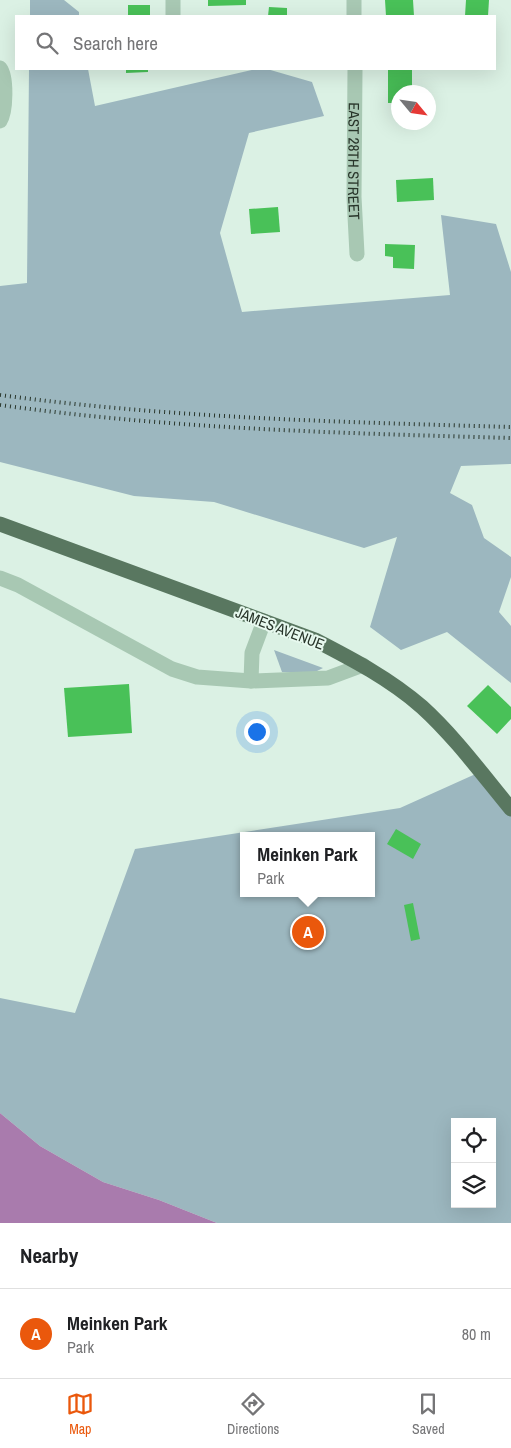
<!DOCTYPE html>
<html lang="en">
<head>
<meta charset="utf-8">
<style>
  :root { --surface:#fff; --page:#f6f6f6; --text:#202124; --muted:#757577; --line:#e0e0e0; --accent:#ea580c }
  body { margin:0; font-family:"Archivo Narrow",sans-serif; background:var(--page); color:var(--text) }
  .controls { position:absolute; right:15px; bottom:15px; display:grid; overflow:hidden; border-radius:0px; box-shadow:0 5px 20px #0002 }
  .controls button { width:45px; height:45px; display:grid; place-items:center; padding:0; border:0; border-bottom:1px solid var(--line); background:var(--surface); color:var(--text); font:25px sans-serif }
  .compass { position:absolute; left:391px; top:85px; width:45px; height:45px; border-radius:50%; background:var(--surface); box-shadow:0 5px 20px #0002; rotate:119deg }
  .you { position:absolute; left:256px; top:731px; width:18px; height:18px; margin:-12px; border:4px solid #fff; border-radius:50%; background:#1a73e8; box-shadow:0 0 0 8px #1a73e833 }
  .badge { display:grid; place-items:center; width:32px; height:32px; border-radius:50%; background:var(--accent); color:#fff; font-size:16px; font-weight:700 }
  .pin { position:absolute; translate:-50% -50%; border:2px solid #fff; box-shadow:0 1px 5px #0006 }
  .popup { position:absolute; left:240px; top:832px; width:135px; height:65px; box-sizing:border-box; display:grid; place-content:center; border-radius:0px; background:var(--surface); filter:drop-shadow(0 1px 4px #0005); font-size:16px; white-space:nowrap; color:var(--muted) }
  .popup b { font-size:19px; color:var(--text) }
  .popup::after { content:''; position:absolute; left:50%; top:100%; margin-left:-10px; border:10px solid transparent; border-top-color:var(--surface) }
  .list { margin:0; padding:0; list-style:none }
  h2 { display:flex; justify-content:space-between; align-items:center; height:65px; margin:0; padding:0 20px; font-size:21px }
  h2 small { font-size:16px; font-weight:400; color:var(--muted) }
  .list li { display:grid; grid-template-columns:32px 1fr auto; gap:15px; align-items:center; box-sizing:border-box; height:90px; padding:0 20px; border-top:1px solid var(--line) }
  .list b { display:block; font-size:19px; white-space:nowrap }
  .list p { margin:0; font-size:16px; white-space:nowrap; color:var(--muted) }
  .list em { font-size:16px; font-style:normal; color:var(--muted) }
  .icon { flex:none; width:28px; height:28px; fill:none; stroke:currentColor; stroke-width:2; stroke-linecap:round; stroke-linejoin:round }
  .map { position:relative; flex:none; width:511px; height:1223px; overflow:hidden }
  .search { position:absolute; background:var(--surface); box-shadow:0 5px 20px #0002; left:15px; right:15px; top:15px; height:55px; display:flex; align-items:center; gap:12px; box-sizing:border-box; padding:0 18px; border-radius:0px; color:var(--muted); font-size:19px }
  .sheet { height:155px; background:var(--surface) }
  nav { display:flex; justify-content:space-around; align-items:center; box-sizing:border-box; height:70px; border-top:1px solid var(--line); background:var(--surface); font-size:14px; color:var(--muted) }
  nav a { display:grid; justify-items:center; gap:2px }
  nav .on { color:var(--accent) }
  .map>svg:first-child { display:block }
</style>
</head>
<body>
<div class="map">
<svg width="511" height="1223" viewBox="0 0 511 1223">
  <rect width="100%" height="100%" fill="#dbf1e4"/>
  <!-- green -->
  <g fill="#9cb7bf" fill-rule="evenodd">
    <path d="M30,0H64L79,12V16H30Z"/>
    <path d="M29,69H88L95,106L256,69H267L312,82L324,116L249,133L220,233L242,312L450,295L441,215L496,224L511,272V464L461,466L450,493L472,505L484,538L511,557V577L499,612L511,626V683L447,632L401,650L370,627L397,537L364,548L214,502L134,496L0,462V286L27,283Z"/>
    <path d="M274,650L323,668L313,673L282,672Z"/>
    <path d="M480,772L511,809V1223H217L159,1200L103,1182L40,1146L0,1113V998L75,1013L135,849L400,808ZM244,836H372V893H244ZM455,1122H492V1204H455Z"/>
  </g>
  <!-- water -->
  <path fill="#a97bad" d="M0,1113L40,1146L103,1182L159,1200L217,1223H0Z"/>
  <!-- building -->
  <g fill="#49c158">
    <path d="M208,0H246V5L208,6Z"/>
    <path d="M385,0H413L414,16H386Z"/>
    <path d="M466,0H489L488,16H465Z"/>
    <rect x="128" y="5" width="22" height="11"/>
    <path d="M269,7L287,8V16H268Z"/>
    <path d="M126,69H148V72L126,73Z"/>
    <path d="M388,69H412V92H398V103H388Z"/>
    <path d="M433,178L434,200L397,202L396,180Z"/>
    <path d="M278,207L280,232L251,234L249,209Z"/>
    <path d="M385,244L415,245L414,269L393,268V257L385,256Z"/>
    <path d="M129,684L132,733L68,737L64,688Z"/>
    <path d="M488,685L511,707V719L497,734L467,706Z"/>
    <path d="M396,829L421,844L413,859L387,844Z"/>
    <path d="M413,903L420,939L411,941L404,905Z"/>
  </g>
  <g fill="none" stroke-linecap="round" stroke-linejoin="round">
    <!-- minor -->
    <g stroke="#a8c8b3" stroke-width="15">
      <path d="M173,0V16"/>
      <path d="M354,16V0"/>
      <path d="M0,68C7,77 6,112 0,121"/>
      <path id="s1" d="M355,69L354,197L357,254"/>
      <path d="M0,578L18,585L172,669L197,677L251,681L328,678L363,665"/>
      <path d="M251,681L252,653L264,621"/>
    </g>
    <!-- major -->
    <path stroke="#597760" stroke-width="15" d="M0,524L315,640C352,659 390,679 422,707C455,737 482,774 511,809"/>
    <!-- rail -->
    <g stroke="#28352a" stroke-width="4" stroke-dasharray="1 4" stroke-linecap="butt">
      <path d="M0,395C170,418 340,422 511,427"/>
      <path d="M0,405C172,429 338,433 511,438"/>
    </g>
  </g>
  <g text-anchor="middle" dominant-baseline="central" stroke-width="4" stroke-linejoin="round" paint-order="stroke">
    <!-- street labels -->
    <g font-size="15" fill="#28352a" stroke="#e7f9ef">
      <text stroke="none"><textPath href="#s1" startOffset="92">EAST 28TH STREET</textPath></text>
      <text transform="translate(280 628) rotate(21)">JAMES AVENUE</text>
    </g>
  </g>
</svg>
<div class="controls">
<button><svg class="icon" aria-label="locate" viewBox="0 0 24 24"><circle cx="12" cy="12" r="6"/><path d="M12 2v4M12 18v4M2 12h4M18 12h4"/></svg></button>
<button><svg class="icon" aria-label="layers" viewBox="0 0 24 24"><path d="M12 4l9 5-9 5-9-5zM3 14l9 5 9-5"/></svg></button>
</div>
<svg class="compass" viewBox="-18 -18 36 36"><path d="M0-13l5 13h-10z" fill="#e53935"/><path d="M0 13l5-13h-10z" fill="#757577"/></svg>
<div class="you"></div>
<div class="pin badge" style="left:308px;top:932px">A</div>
<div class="popup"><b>Meinken Park</b>Park</div>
<div class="search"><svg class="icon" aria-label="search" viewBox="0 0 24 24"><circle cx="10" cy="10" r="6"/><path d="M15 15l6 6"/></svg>Search here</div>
</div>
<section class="sheet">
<h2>Nearby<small></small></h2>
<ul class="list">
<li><span class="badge">A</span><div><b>Meinken Park</b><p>Park</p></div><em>80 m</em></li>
</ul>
</section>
<nav>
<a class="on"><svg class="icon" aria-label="map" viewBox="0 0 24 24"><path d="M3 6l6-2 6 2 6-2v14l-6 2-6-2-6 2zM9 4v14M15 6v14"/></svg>Map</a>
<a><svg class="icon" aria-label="directions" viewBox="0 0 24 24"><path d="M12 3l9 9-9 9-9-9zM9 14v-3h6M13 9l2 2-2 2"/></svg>Directions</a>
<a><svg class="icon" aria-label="saved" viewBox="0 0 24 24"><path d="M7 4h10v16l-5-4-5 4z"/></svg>Saved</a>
</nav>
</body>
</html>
